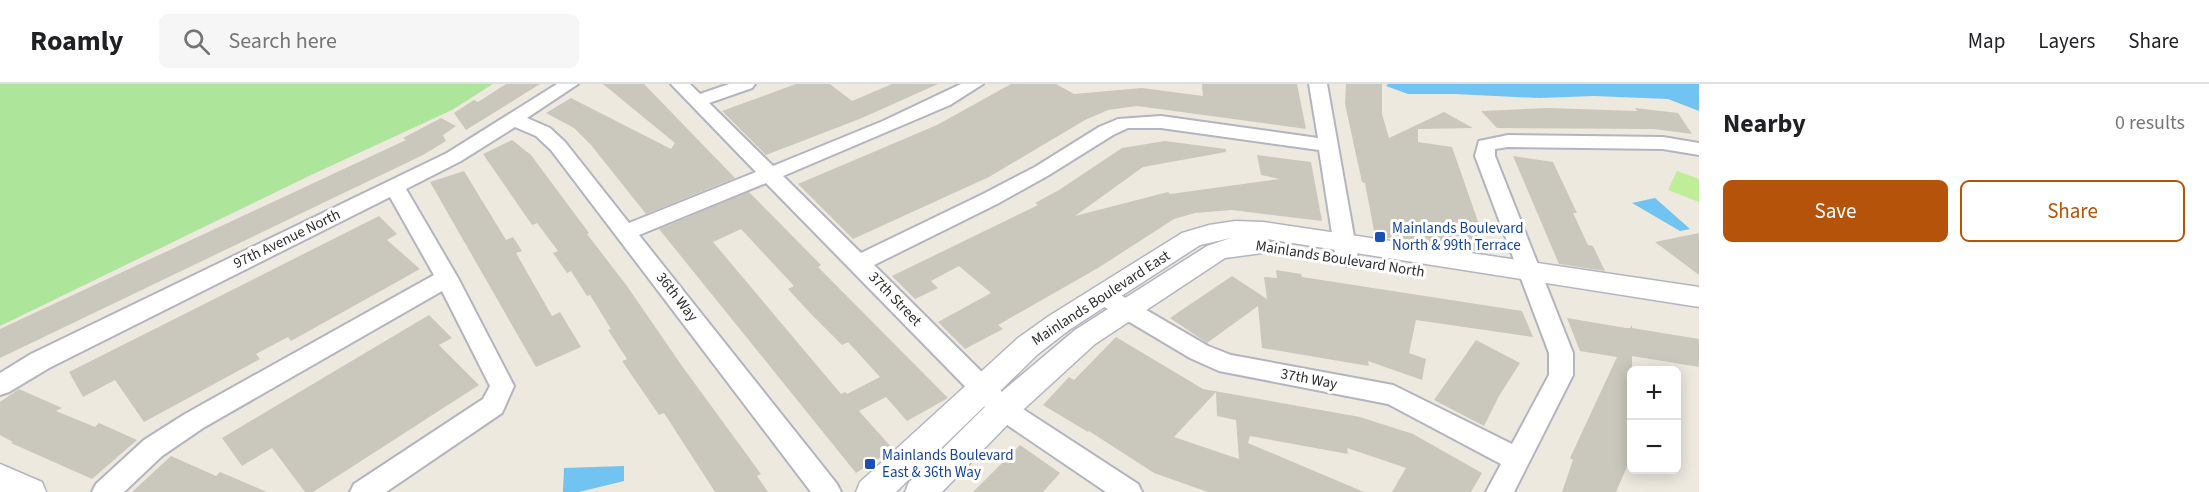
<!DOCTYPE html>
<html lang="en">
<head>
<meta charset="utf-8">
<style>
  :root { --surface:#fff; --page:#f6f6f6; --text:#202124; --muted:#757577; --line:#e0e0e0; --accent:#b45309 }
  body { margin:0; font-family:"Source Sans 3",sans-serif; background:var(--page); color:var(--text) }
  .controls { position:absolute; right:18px; bottom:18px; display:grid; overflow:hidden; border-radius:9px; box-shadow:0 3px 15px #0003 }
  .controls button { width:54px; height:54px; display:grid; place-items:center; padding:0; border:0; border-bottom:2px solid var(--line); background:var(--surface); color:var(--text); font:30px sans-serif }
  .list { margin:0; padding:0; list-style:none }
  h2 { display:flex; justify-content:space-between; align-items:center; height:78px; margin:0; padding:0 24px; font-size:26px }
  h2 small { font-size:20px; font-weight:400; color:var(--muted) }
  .actions { display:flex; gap:12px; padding:18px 24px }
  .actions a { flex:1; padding:14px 0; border:2px solid var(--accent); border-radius:9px; text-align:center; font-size:21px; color:var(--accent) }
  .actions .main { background:var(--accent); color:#fff }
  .icon { flex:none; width:33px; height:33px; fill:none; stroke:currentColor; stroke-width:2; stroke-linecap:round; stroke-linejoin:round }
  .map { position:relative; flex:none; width:1699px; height:408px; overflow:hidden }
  header { display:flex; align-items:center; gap:36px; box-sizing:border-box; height:84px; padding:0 30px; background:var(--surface); border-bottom:2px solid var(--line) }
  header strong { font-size:28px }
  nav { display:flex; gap:33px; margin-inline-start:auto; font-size:21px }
  .search { width:420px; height:54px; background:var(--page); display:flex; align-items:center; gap:15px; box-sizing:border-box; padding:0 21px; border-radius:9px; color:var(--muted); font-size:22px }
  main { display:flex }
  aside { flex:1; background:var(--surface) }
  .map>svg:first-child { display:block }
</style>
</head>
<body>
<header>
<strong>Roamly</strong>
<div class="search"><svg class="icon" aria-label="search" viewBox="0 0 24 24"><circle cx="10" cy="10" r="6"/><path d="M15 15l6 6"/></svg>Search here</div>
<nav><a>Map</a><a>Layers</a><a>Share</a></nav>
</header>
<main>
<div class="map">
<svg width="1699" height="408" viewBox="0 0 1699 408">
  <rect width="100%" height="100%" fill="#eee9df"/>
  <!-- green -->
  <path fill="#ade59b" d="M0,0H493L452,26L309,92L0,242Z"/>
  <!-- pitch -->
  <path fill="#c0ed97" d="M1677,87L1699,95V118L1668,106Z"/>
  <!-- water -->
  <g fill="#71c3f1">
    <path d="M1388,0H1699V27L1668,15L1594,12L1539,14L1454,10H1408L1386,2Z"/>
    <path d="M1655,114L1690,145L1680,147L1632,119Z"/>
    <path d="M624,382V397L579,408H563L564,384Z"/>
  </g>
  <!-- building -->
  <g fill="#cac7bd" fill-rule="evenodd">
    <path d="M506,0H540L466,46L454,29L474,16L478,18Z"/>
    <path d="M603,0H644L735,94L646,130L591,61L574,44L546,29L571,14L671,65L675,59Z"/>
    <path d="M796,0H830L852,17L892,0H938L862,34L766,71L722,27Z"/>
    <path d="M1011,0H1056L1074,10L1142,4L1203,12L1202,0H1297L1306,45L1137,22L1108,26L1085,36L989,93L853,155L798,100L937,41Z"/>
    <path d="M1346,0H1382V30L1389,54L1444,28L1473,44L1418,45V58L1452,63L1489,169L1375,152L1365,99L1362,98L1345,20Z"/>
    <path d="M1548,24L1637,27L1635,24L1678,29L1692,50L1654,45L1497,44L1481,27Z"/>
    <path d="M441,34L456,42L443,51L446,57L423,71L0,274V245L406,56L403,54Z"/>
    <path d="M512,56L531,71L589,149L587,150L627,202L682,282L761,390L757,392L768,408H715L664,329L659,331L622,277L627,275L608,246L611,245L590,211L587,212L571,187L567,189L553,169L558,167L537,139L532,141L483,70Z"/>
    <path d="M1165,57L1226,65V68L1143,83L1075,132L1168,108L1170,110L1280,95L1261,91L1257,71L1311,78L1322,137L1232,126L1195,129L1174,135L1098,184L998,241L1003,245L965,265L938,238L991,209L959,182L931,197L938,204L915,215L892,192L1038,121L1035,119L1059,106L1122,64Z"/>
    <path d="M1513,72L1553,78L1577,129H1573L1588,161L1593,162L1605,187L1559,180Z"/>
    <path d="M464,87L506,156L513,153L522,167L516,169L552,232L560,228L581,263L536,283L430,98Z"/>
    <path d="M749,108L821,181L818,183L948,314L907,337L886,313L859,327L893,365L856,389L659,145ZM741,145L794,202L788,205L811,230L842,261L848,258L880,293L847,310L845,308L841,310L713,158Z"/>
    <path d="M379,132L397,150L387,156L420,185L291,257L288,253L256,270L260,275L144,338L115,296L83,313L69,288Z"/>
    <path d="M1699,149V191L1655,158Z"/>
    <path d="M1276,186L1301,190L1302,193L1522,227L1533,253L1416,236L1409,269L1426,275L1422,296L1368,277L1369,282L1262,264L1258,222L1207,259L1170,234L1232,192L1267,215L1264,193L1277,194Z"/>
    <path d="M429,231L452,254L439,261L479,301L313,408H305L272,364L242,382L222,354Z"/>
    <path d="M1567,234L1626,244H1630L1632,241V244L1699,255V283L1632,272V371L1616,408H1562L1573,376L1570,374L1617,273L1580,267Z"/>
    <path d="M1116,253L1203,305L1360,333L1413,350L1482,389L1471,408H1392L1406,384L1347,364L1348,370L1250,352L1248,359L1364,408H1208L1154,389L1089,347L1088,348L1043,321L1069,293L1074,296ZM1216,308L1217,332L1236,336L1239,375L1174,353Z"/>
    <path d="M1476,256L1520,279L1499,312L1484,342L1434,316Z"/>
    <path d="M19,305L62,324L56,327L95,343L99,339L137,356L92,395L11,359L13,358L0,351V318Z"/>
    <path d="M1020,361L1060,389L1043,408H973Z"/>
    <path d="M171,372L216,392L220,388L267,408H132Z"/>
  </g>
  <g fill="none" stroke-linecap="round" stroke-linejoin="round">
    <!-- minor casing -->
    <g stroke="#b3b4c0" stroke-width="4">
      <g id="minor">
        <path d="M557,0H578L527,34L550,44L565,58L629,139L756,88L671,0H690L700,10L729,0H755L752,4L709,19L773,82L883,37L961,0H983L950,21L783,92L861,169L983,110L1035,83L1099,43L1118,35L1161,32L1318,54L1309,0H1327L1358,175L1355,180L1347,182L1339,180L1336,175L1319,66L1161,44H1128L1113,51L1049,91L997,120L874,181L1012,318L1138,400L1142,408H1106L994,332L766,99L639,151L837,400L841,408H811L551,66L536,52L515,43L461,77L406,105L458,194L514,302L502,329L386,408H350L354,400L483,315L490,302L442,207L203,344L162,372L124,408H92L96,400L144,356L185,330L434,191L390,113L49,284L9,308L0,311V289L31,270L447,69Z"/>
        <path d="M1508,51L1663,53L1699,59V71L1663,65L1508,63L1495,65V72L1573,269V291L1514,408H1486L1501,380L1388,320L1219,287L1190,274L1096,218L1093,212L1096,206L1104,204L1112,206L1208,262L1231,271L1393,301L1512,360L1549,291V269L1475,72L1479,57Z"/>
      </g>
    </g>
    <!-- tertiary casing -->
    <g stroke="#b3b4c0" stroke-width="3">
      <g id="tertiary">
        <path d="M1235,137L1263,138L1699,203V223L1267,155L1274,162L1270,168L1225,174L1095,260L1014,334L942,408H905L909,398L992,316L1075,246L1207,162L1231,154L1200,161L1069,246L1038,270L896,408H856L860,398L1018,254L1049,232L1182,149L1209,141Z"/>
        <path d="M0,380L42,398L46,408H0Z"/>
      </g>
    </g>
    <!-- minor -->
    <use href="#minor" fill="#fff" fill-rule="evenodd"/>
    <!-- tertiary -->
    <use href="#tertiary" fill="#fff" fill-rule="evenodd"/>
  </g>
  <!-- markers -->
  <g fill="#1a4fb4" stroke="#fff" stroke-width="2">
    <rect x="1374" y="147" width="12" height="12" rx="3"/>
    <rect x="864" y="374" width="12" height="12" rx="3"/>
  </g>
  <g text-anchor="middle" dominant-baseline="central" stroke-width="6" stroke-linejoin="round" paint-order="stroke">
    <!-- transit labels -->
    <g font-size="15" fill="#164399" stroke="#fff" text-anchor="start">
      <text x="1392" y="144">Mainlands Boulevard<tspan x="1392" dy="17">North &amp; 99th Terrace</tspan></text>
      <text x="882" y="371">Mainlands Boulevard<tspan x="882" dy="17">East &amp; 36th Way</tspan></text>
    </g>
    <!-- street labels -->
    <g font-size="15" fill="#2d2d2d" stroke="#fff">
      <text transform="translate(287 155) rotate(-26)">97th Avenue North</text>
      <text transform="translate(1340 175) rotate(9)">Mainlands Boulevard North</text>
      <text transform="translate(677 213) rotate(52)">36th Way</text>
      <text transform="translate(1101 214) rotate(-33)">Mainlands Boulevard East</text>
      <text transform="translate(895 215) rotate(46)">37th Street</text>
      <text transform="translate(1309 295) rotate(11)">37th Way</text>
    </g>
  </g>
</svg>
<div class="controls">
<button>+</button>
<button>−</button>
</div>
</div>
<aside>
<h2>Nearby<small>0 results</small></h2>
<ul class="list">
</ul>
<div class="actions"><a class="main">Save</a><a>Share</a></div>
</aside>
</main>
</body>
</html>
